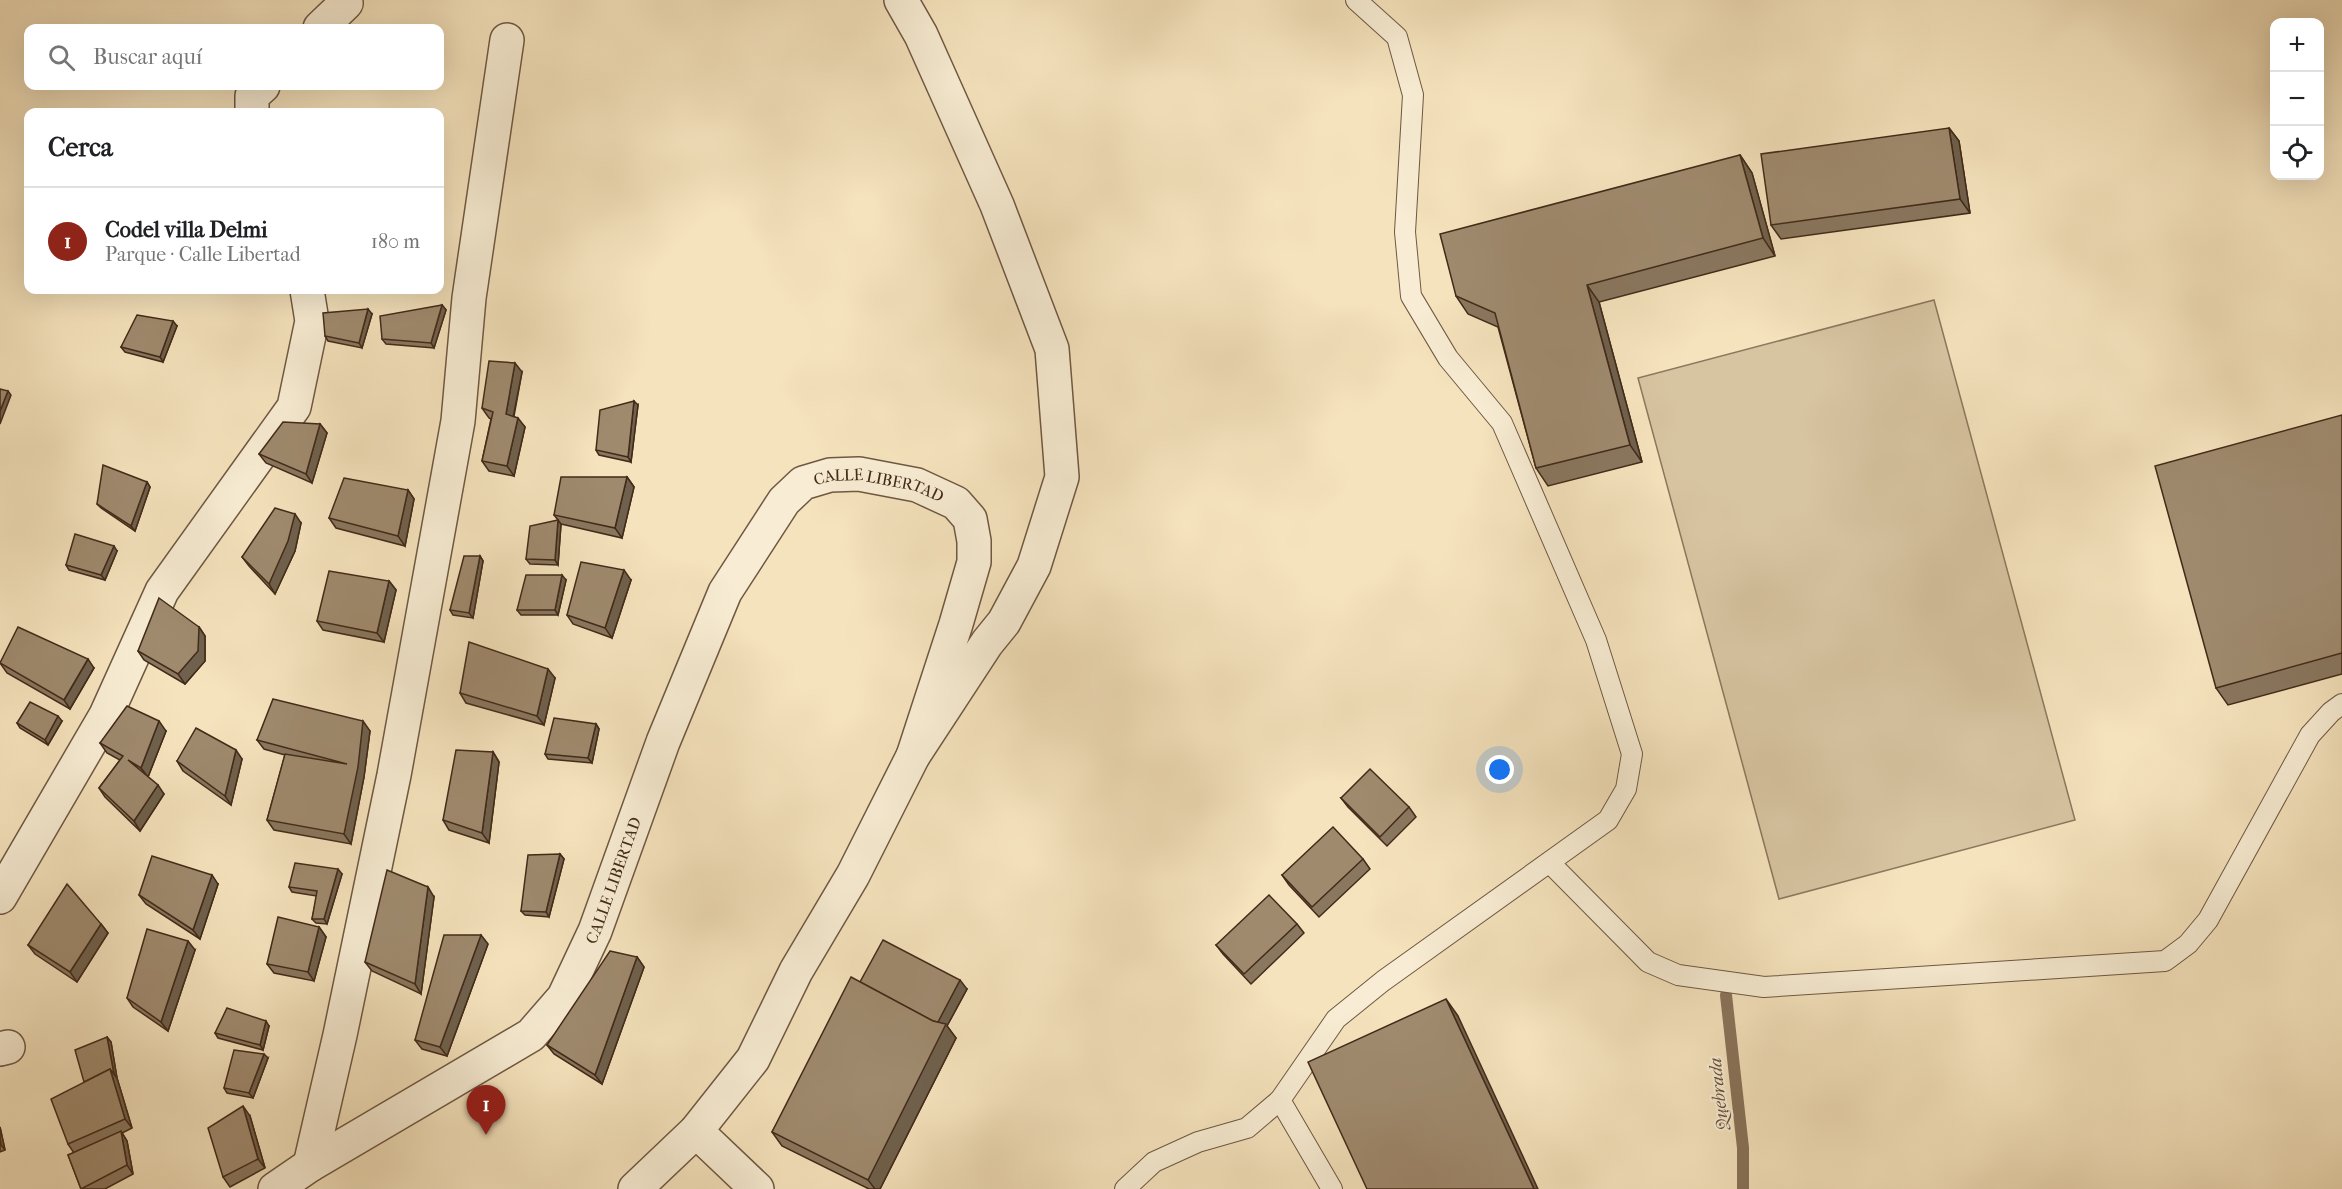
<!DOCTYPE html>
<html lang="es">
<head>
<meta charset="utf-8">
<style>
  :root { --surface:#fff; --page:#f2f2f2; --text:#202124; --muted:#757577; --line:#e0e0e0; --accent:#8f2418 }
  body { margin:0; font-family:"IM FELL French Canon",serif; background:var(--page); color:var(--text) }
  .controls { position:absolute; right:18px; top:18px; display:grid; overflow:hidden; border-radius:12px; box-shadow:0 6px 24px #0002 }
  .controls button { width:54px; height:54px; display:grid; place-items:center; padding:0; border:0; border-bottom:2px solid var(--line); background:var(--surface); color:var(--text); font:30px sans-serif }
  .you { position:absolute; left:1500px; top:770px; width:21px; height:21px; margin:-15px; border:4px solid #fff; border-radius:50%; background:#1a73e8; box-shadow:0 0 0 9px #1a73e833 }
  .badge { display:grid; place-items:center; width:39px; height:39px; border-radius:50%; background:var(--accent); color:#fff; font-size:20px; font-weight:700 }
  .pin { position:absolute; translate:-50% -50px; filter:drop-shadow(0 2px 3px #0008) }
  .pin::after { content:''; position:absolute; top:32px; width:21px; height:18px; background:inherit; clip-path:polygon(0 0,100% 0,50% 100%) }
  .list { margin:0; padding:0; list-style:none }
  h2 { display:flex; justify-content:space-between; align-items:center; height:78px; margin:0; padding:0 24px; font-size:26px }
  h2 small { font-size:20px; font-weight:400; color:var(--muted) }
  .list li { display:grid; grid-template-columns:39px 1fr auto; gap:18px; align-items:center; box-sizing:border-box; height:108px; padding:0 24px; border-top:2px solid var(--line) }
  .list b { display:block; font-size:22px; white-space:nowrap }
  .list p { margin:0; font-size:20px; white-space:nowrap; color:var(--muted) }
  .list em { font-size:20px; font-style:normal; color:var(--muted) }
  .icon { flex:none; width:33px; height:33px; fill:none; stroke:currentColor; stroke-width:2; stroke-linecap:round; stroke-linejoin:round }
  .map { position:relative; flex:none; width:2342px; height:1189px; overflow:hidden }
  .search { position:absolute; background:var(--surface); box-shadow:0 6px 24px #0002; left:24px; top:24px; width:420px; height:66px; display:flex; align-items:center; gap:15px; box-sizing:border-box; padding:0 21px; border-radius:12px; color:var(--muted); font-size:22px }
  .panel { position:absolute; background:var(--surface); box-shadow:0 6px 24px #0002; left:24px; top:108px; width:420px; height:186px; border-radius:12px }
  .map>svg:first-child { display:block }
</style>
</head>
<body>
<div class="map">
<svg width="2342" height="1189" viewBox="0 0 2342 1189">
  <rect width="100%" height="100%" fill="#f5e3bd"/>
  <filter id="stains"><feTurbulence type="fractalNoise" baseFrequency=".00333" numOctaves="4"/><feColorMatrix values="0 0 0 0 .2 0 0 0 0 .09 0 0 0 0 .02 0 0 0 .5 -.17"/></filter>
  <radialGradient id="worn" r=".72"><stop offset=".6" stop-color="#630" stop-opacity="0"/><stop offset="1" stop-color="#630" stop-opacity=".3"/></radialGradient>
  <!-- green -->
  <path fill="#d7c4a1" stroke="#8c775d" stroke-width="1.5" d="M1934,300L2075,820L1779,899L1638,378Z"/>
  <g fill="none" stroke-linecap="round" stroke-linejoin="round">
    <!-- stream -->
    <path stroke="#89735a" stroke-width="12" d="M1726,995L1743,1148V1189"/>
    <!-- lane casing -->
    <g stroke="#6f5842" stroke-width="22">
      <g id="lane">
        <path d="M1550,863L1648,962L1678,975L1764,987L2165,961L2188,944L2208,920L2310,735L2331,712L2342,704"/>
        <path d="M1280,1100L1332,1189"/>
        <path d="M1125,1189L1154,1162L1198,1142L1247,1128L1280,1100L1336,1019L1383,981L1608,820L1626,789L1632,754L1596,640L1502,423L1448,358L1411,296L1405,232L1413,95L1397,37L1356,0"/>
      </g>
    </g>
    <!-- street casing -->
    <g stroke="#6f5842" stroke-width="36">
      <g id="street">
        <path d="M320,28L346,3L345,0"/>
        <path d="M252,112V96L263,86"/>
        <path d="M0,897L106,715L162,591L294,407L312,321L307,290"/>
        <path d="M0,1049L8,1047"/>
        <path d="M696,1131L757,1189"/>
        <path d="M310,1165L340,1035L394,775L458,421L469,298L507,40"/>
        <path id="s1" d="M275,1189L310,1165L531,1035L564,997L595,931L663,742L725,592L784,501L803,483L830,475L859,474L917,485L956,503L970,519L974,541V562L956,624L913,756"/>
        <path d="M635,1189L696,1131L753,1059L796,971L853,875L913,756L987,643L1004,622L1034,566L1062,477L1052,349L997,205L921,35L901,0"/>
      </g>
    </g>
    <!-- lane -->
    <use href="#lane" stroke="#f8edd4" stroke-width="20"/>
    <!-- street -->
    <use href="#street" stroke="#f8edd4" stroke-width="33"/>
  </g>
  <!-- wall -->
  <g fill="#89775f" stroke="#422a19" stroke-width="1.5">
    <path d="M1949,128L1959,141L1970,213L1781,239L1771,225Z"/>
    <path d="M1740,155L1752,173L1775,256L1599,302L1642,462L1548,486L1536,468L1498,327L1468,314L1456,296Z"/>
    <path d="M442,305L446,310L434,348L386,344L382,339Z"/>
    <path d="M372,314L362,348L328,341L325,336Z"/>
    <path d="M177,326L163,362L125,352L121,347Z"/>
    <path d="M522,372L514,416L525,427L514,476L489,471L482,461L491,419L489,418L482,408Z"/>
    <path d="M638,405L631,462L599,455L596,450Z"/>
    <path d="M2342,415V674L2228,705L2216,688Z"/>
    <path d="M320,424L327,433L312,483L266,463L259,454Z"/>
    <path d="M627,477L634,487L622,538L561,524L558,565L530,564L526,559L558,520L554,515Z"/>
    <path d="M147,482L150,487L135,531L101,508L97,504Z"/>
    <path d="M408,490L414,499L405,546L336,528L329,518Z"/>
    <path d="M301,523L295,551L275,594L249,566L242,557Z"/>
    <path d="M117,551L105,580L69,570L66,565Z"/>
    <path d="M480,556L483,561L473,618L453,615L450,610Z"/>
    <path d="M566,580L558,615H521L517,610Z"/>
    <path d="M631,580L612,638L573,624L567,615Z"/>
    <path d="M389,581L396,590L384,642L323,630L317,621Z"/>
    <path d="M199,627L205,636V661L185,684L144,660L138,651Z"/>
    <path d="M0,663L94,668L70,709L7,673Z"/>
    <path d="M555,678L544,725L466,703L460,693Z"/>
    <path d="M62,721L48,745L20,728L17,723Z"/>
    <path d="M596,724L599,729L592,763L548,759L545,754Z"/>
    <path d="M166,731L148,777L164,794L140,831L105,797L99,788L120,760L107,753L100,743Z"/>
    <path d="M370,731L364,777L351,844L274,830L267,820L285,755L264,749L257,740Z"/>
    <path d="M493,752L499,762L489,843L449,830L443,820Z"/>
    <path d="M242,759L231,805L183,771L177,761Z"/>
    <path d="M1341,798L1409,807L1416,817L1387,846L1348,807Z"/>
    <path d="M560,854L564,859L549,917L525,915L521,911Z"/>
    <path d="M1363,859L1370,869L1319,917L1289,885L1282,875Z"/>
    <path d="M342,874L327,924L316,923L312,919L317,896L292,892L289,887Z"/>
    <path d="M218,884L200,939L146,904L139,895Z"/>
    <path d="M434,897L421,994L372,971L365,962Z"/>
    <path d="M101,924L108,933L77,982L35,954L28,945Z"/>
    <path d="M1297,924L1304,933L1251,984L1223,954L1216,945Z"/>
    <path d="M319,927L326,937L314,981L274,973L267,964Z"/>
    <path d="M488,944L447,1056L422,1049L415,1040Z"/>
    <path d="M195,950L168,1031L133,1007L127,998Z"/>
    <path d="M637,957L644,967L602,1084L554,1054L547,1045Z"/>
    <path d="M860,982L967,989L947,1026L956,1038L880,1189H869L782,1146L772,1132Z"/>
    <path d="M269,1026L263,1050L218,1038L215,1033Z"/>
    <path d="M107,1037L111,1042L117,1078L132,1128L122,1133L127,1141L133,1174L105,1189H81L68,1155L74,1153L68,1144L84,1082Z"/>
    <path d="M268,1058L253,1098L227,1093L224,1088Z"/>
    <path d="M250,1116L265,1168L230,1187L223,1177Z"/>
    <path d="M0,1127L5,1150L0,1152Z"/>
  </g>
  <!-- shaded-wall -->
  <g fill="#6f614d" stroke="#422a19" stroke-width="1.5">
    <path d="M1949,128L1959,141L1970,213L1960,199Z"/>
    <path d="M1740,155L1752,173L1775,256L1763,238Z"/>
    <path d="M1587,285L1599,302L1642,462L1630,445Z"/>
    <path d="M442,305L446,310L434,348L431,343Z"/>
    <path d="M368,309L372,314L362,348L359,343Z"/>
    <path d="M173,321L177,326L163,362L160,357Z"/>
    <path d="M515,363L522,372L512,423L506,414Z"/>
    <path d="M8,391L11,395L0,424V411Z"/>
    <path d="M634,401L638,405L631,462L628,457Z"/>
    <path d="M518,418L525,427L514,476L507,466Z"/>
    <path d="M320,424L327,433L312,483L306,474Z"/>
    <path d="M627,477L634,487L622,538L615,528Z"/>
    <path d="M147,482L150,487L135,531L131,526Z"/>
    <path d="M408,490L414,499L405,546L398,536Z"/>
    <path d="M295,514L301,523L295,551L275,594L269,584Z"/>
    <path d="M558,520L561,524L558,565L555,560Z"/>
    <path d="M114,546L117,551L105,580L101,575Z"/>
    <path d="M480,556L483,561L473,618L469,613Z"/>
    <path d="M624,570L631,580L612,638L605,628Z"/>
    <path d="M562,575L566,580L558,615L555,610Z"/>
    <path d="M389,581L396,590L384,642L377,633Z"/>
    <path d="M199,627L205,636V661L185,684L178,674Z"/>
    <path d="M88,659L94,668L70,709L64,700Z"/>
    <path d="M548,669L555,678L544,725L537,716Z"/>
    <path d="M58,716L62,721L48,745L45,740Z"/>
    <path d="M159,721L166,731L148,777L141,768Z"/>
    <path d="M363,721L370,731L364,777L351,844L344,834Z"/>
    <path d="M596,724L599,729L592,763L588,758Z"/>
    <path d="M236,750L242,759L231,805L225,796Z"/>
    <path d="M493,752L499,762L489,843L482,833Z"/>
    <path d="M158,785L164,794L140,831L134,821Z"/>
    <path d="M560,854L564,859L549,917L546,912Z"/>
    <path d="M338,869L342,874L327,924L324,919Z"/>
    <path d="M212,875L218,884L200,939L193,930Z"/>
    <path d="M428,887L434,897L421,994L415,984Z"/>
    <path d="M101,924L108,933L77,982L70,972Z"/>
    <path d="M319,927L326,937L314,981L308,972Z"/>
    <path d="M481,935L488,944L447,1056L440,1047Z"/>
    <path d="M188,941L195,950L168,1031L161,1022Z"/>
    <path d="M637,957L644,967L602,1084L595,1075Z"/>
    <path d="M960,980L967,989L947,1026L956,1038L880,1189H875L868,1180L936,1025Z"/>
    <path d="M1446,999L1458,1016L1538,1189H1534Z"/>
    <path d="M266,1021L269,1026L263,1050L260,1045Z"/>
    <path d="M107,1037L111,1042L117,1078L114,1074Z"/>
    <path d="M264,1054L268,1058L253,1098L249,1093Z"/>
    <path d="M110,1069L117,1078L132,1128L125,1119Z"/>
    <path d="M243,1106L250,1116L265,1168L258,1159Z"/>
    <path d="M0,1127L5,1150L1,1145L0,1139Z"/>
    <path d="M121,1131L127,1141L133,1174L127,1165Z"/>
  </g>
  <!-- building -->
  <g fill="#9f8a6e" stroke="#422a19" stroke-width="1.5">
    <path d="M1949,128L1960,199L1771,225L1761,154Z"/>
    <path d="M1740,155L1763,238L1587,285L1630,445L1536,468L1495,313L1456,296L1440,234Z"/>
    <path d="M442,305L431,343L382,339L380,316Z"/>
    <path d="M368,309L359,343L325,336L323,313Z"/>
    <path d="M137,315L173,321L160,357L121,347Z"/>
    <path d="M489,361L515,363L506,414L518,418L507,466L482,461L493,412L482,408Z"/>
    <path d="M0,389L8,391L0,411Z"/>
    <path d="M634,401L628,457L596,450L600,410Z"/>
    <path d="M2342,415V653L2216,688L2155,466Z"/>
    <path d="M283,422L320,424L306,474L259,454Z"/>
    <path d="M103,465L147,482L131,526L97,504Z"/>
    <path d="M561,477H627L615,528L554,515Z"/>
    <path d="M344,478L408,490L398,536L329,518Z"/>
    <path d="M275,508L295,514L288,541L269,584L242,557Z"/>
    <path d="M558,520L555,560L526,559L530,526Z"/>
    <path d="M75,534L114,546L101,575L66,565Z"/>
    <path d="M464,556H480L469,613L450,610Z"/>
    <path d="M581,562L624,570L605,628L567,615Z"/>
    <path d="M329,571L389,581L377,633L317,621Z"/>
    <path d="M526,575H562L555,610H517Z"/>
    <path d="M159,598L199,627L198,651L178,674L138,651Z"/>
    <path d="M18,627L88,659L64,700L0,663Z"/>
    <path d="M469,642L548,669L537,716L460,693Z"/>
    <path d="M273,699L363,721L358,767L344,834L267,820L285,754L347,764L257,740Z"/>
    <path d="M30,702L58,716L45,740L17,723Z"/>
    <path d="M127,706L159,721L141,768L128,760L158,785L134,821L99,788L123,756L100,743Z"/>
    <path d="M554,718L596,724L588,758L545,754Z"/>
    <path d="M196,728L236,750L225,796L177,761Z"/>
    <path d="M456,750L493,752L482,833L443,820Z"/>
    <path d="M1370,769L1409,807L1380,837L1341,798Z"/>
    <path d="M1333,827L1363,859L1312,907L1282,875Z"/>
    <path d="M560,854L546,912L521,911L528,855Z"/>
    <path d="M152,856L212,875L193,930L139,895Z"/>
    <path d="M295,863L338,869L324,919H312L317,891L289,887Z"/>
    <path d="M387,870L428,887L415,984L365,962Z"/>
    <path d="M67,884L101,924L70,972L28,945Z"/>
    <path d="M1269,895L1297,924L1244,974L1216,945Z"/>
    <path d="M278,917L319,927L308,972L267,964Z"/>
    <path d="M147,929L188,941L161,1022L127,998Z"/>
    <path d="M444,935H481L440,1047L415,1040Z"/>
    <path d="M883,940L960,980L938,1022L933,1021L860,982Z"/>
    <path d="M610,951L637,957L595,1075L547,1045Z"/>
    <path d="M851,977L933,1021L946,1024L868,1180L772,1132Z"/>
    <path d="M1446,999L1534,1189H1367L1308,1062Z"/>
    <path d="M227,1008L266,1021L260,1045L215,1033Z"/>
    <path d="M107,1037L114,1074L110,1069L84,1082L75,1050Z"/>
    <path d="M234,1050L264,1054L249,1093L224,1088Z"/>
    <path d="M110,1069L125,1119L68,1144L51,1099Z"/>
    <path d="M243,1106L258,1159L223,1177L208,1128Z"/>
    <path d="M121,1131L127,1165L81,1189L68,1155Z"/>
  </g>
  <g text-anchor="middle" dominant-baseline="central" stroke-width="4.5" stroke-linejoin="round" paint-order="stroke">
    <!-- street labels -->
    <g font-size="16" fill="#422a19" stroke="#f8edd4">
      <text stroke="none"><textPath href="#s1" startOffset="998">CALLE LIBERTAD</textPath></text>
      <text stroke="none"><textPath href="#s1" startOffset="476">CALLE LIBERTAD</textPath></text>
    </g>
    <!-- water labels -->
    <g font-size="18" font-style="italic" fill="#654f39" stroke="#f8edd4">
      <text transform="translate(1719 1094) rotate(-96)">Quebrada</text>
    </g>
  </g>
  <rect width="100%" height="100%" filter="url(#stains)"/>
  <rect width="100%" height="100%" fill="url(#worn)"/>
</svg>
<div class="controls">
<button>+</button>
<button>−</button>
<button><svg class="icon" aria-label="locate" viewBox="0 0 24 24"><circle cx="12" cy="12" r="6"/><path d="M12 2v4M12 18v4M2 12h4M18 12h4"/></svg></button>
</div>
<div class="you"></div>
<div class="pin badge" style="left:486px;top:1135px">1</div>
<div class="search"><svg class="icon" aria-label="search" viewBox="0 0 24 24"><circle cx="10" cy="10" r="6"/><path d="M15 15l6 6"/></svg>Buscar aquí</div>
<section class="panel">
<h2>Cerca<small></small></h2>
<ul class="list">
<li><span class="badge">1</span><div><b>Codel villa Delmi</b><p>Parque · Calle Libertad</p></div><em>180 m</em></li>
</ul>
</section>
</div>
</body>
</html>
